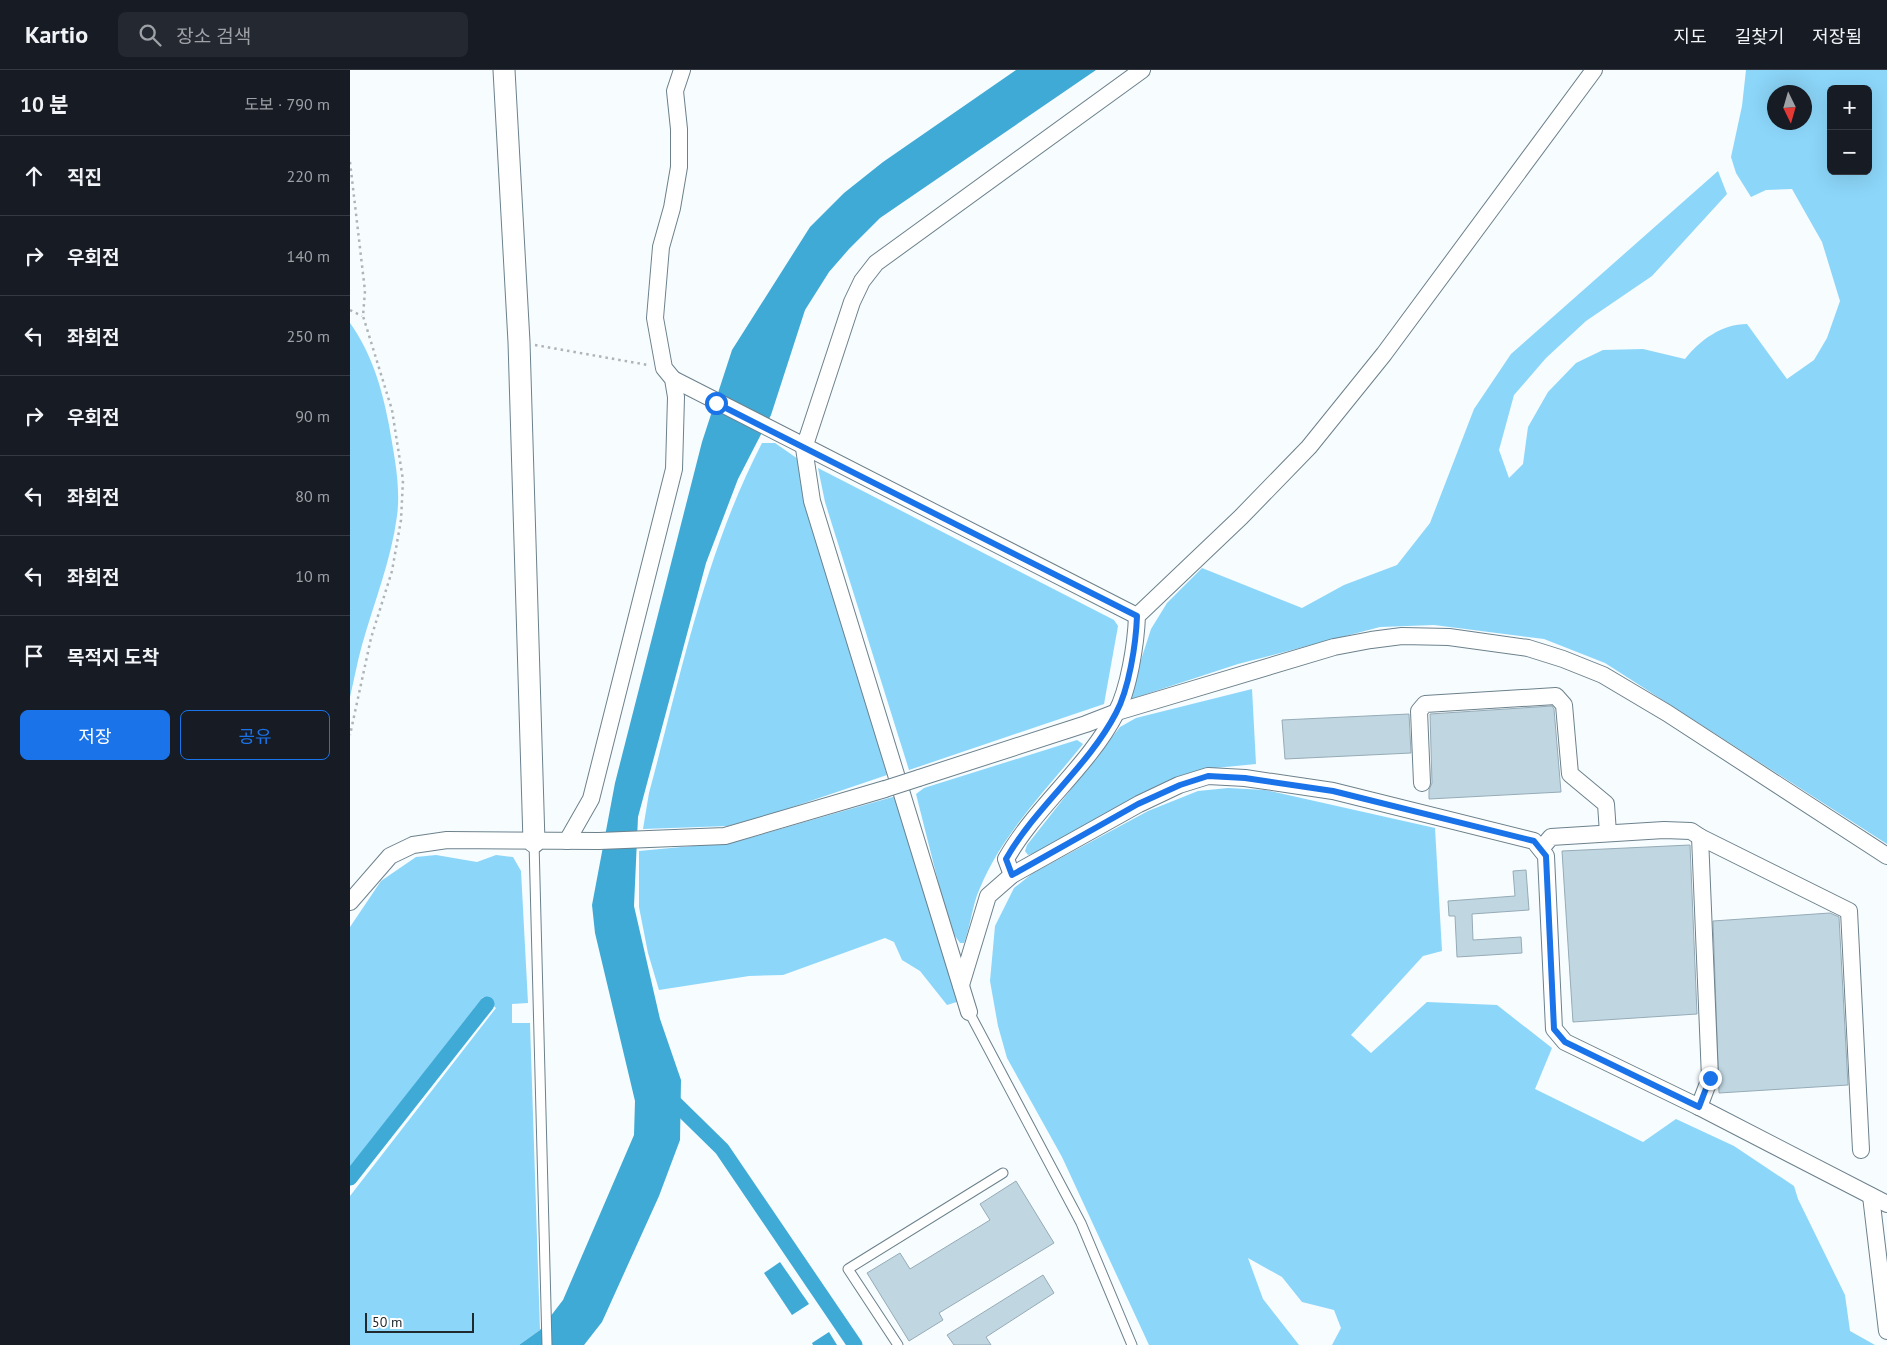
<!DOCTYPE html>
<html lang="ko">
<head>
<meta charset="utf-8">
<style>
  :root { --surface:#171b24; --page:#242831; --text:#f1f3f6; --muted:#9ea1a6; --line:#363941; --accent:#1a73e8 }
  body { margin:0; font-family:"PT Sans","Noto Sans KR",sans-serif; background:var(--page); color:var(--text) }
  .controls { position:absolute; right:15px; top:15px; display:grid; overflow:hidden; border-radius:8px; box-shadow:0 5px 20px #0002 }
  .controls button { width:45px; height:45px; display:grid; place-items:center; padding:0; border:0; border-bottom:1px solid var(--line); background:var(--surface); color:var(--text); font:25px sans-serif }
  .compass { position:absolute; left:1417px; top:15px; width:45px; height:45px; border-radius:50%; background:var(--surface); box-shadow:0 5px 20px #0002; rotate:175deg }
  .scale { position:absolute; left:15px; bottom:12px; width:109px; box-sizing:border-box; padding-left:5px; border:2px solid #20292e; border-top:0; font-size:14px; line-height:18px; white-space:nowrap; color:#20292e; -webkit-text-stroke:4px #fff; paint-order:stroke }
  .stop { position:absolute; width:15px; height:15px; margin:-11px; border:4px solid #1a73e8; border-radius:50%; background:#fff }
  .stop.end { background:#1a73e8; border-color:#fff; box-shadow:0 1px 5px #0008 }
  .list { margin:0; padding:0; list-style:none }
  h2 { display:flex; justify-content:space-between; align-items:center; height:65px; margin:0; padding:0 20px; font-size:21px }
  h2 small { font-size:16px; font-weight:400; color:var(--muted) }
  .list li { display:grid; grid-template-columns:32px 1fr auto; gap:15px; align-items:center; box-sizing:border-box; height:80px; padding:0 20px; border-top:1px solid var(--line) }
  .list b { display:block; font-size:19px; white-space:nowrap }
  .list em { font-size:16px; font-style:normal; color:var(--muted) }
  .actions { display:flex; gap:10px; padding:15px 20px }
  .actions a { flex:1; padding:11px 0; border:1px solid var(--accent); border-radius:8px; text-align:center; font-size:18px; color:var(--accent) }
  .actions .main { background:var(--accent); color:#fff }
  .icon { flex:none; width:28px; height:28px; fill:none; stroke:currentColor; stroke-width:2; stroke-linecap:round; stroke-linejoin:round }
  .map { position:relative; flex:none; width:1537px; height:1275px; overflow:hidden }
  header { display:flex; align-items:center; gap:30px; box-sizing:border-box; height:70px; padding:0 25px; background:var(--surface); border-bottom:1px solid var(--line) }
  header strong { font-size:24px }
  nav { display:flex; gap:28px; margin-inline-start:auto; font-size:18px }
  .search { width:350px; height:45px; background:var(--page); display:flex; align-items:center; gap:12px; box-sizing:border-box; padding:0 18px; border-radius:8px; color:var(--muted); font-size:19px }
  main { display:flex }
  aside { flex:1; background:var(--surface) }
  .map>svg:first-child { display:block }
</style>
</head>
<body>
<header>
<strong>Kartio</strong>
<div class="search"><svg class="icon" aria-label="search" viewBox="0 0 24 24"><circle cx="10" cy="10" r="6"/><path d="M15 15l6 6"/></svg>장소 검색</div>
<nav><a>지도</a><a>길찾기</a><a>저장됨</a></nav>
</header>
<main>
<aside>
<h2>10 분<small>도보 · 790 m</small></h2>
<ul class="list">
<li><svg class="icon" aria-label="ahead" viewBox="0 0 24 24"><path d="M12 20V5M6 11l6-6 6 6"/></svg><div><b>직진</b></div><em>220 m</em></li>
<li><svg class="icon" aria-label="right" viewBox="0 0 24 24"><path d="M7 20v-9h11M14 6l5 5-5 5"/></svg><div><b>우회전</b></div><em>140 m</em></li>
<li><svg class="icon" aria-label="left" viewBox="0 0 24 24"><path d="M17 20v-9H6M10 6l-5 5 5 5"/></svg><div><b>좌회전</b></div><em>250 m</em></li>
<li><svg class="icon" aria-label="right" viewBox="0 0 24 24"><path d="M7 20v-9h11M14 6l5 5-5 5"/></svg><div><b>우회전</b></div><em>90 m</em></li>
<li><svg class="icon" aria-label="left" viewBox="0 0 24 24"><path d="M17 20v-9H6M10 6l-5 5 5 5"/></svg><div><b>좌회전</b></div><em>80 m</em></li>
<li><svg class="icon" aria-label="left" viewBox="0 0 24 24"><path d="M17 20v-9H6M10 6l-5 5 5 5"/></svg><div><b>좌회전</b></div><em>10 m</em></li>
<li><svg class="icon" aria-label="arrive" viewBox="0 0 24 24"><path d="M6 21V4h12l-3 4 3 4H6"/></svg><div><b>목적지 도착</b></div></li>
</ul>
<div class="actions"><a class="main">저장</a><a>공유</a></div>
</aside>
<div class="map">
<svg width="1537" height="1275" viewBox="0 0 1537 1275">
  <rect width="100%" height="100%" fill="#f7fcfe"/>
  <!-- green -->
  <g fill="#8cd6f9" fill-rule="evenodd">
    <path d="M1396,0H1537V774L1255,593L1194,569L1084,555L1030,557L888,594L778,630L801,559L817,533L852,498L952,538L994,515L1047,495L1080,453L1124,339L1161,284L1368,101L1377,124L1302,206L1236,251L1196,288L1164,325L1149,380L1159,408L1173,394L1178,357L1198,322L1226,293L1253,280L1293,279L1335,289C1350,270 1372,254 1397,254L1437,309L1464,290L1477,268L1490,231L1472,172L1442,119L1416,120L1401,127L1386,103L1381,87L1392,36ZM1481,19H1518V101H1481ZM1424,22H1454V52H1424Z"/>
    <path d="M0,253C22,284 32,318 39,355C44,385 51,416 47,446C41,491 24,532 12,575C7,593 4,610 0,627Z"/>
    <path d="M412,373H425L448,389L475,491L537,705L419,745L378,756L293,759L299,723C331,605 355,483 412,373Z"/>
    <path d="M468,398L764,550L768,556L754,634L559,700L475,432Z"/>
    <path d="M902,619L906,694L855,699L690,782L678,785L675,781L677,775L770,657L786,648Z"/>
    <path d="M727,670L733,674C697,719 652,764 630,818C622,835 621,855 614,873H610L600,859L566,724L574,718Z"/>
    <path d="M878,718L915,720L1085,758L1092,881L1073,886L1001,965L1021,983L1077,932L1147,935L1202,978L1185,1019L1293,1072L1326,1049L1384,1076L1444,1116L1448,1129L1495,1225L1500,1261L1525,1275H982L991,1258L984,1240L952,1232L932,1207L898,1188L913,1229L949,1275H799L712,1087L657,988L648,956L640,911L645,856L664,818L683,803L798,741L848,721Z"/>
    <path d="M546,726L610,931L597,935L570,901L552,890L544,872L535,868L433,905L399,906L309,920L298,883L289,837V781L385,772Z"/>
    <path d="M86,785L127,792L146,785L163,787L171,801L178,933L162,934V953H180L190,1260L169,1275H0V1126L146,938L133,927L0,1097V857L31,811L66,787Z"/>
  </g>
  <!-- water -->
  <g fill="#3faad6">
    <path d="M666,0H746L530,148L499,179L479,202L455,240L421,345L388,409L356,493L288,747L284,836L310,949L331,1010L330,1070L309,1126L252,1252L234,1275H169L190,1260L213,1230L284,1065L285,1031L245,863L242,835L265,713L352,372L382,280L460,157L494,123L533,92Z"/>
    <path d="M430,1192L459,1234L442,1245L414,1203Z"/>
    <path d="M479,1262L487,1275H463L462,1273Z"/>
  </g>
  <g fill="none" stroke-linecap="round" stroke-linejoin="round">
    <!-- canal -->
    <g stroke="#3faad6" stroke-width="15">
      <path d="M319,1027L372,1079L505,1275"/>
      <path d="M0,1108L137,934"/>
    </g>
  </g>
  <!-- building -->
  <g fill="#c0d7e2" stroke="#95abb7">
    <path d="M1202,636L1204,639L1211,722L1079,729V720L1082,713L1080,644Z"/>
    <path d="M1059,644L1061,683L935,689L932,650Z"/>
    <path d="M1340,775L1347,944L1223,952L1212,781Z"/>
    <path d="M1176,800L1179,840L1122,844L1123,870L1171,867L1172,883L1107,887L1105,846H1099L1098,831L1165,826L1163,801Z"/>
    <path d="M1480,843L1489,847L1498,1015L1369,1023L1363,851Z"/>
    <path d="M666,1111L704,1173L589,1243L593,1250L559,1271L517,1203L550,1183L560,1199L640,1150L630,1134Z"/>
    <path d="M693,1205L704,1223L636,1267L641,1275H604L597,1265Z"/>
  </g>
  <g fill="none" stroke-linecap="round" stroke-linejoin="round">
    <!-- service casing -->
    <g stroke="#6c818c" stroke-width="11">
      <g id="service">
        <path d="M184,772L197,1275"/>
        <path d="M619,942L731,1153L782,1275"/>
        <path d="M548,1275L498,1199L653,1103"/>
      </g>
    </g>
    <!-- minor casing -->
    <g stroke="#6c818c" stroke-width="18">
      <g id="minor">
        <path d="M323,309L787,546"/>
        <path d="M569,708L736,654L767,642L984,577L1021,570L1052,566L1099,567L1178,578L1213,589L1253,605L1317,643L1537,786"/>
        <path d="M1072,713L1069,641L1075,634L1206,626L1214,635L1220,704L1256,734L1258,763"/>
        <path d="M1350,767L1499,841L1511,1080"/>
        <path d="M217,771L241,729L324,399L326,327L323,309L314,298L305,248L311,177L322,138L329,97V59L325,21L332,0"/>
        <path d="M1191,779L1201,767L1314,760L1341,761L1350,767L1360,1008L1349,1037"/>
        <path d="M662,805L656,789C686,736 738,697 766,643C779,619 786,573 787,546L891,447L959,377L1034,284L1244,0"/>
        <path d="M0,832L40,786L63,775L97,770L249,771L375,766L535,719"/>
        <path d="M611,915L638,826L662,805L789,734L829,715L858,706L895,708L983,721L1184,771L1196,786L1204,959L1215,972L1349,1037L1537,1134"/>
        <path d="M619,942L462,431L454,378L502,232L512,211L526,193L792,0"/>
        <path d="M1521,1126L1537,1261"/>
      </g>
    </g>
    <!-- tertiary casing -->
    <g stroke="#6c818c" stroke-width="23">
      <path id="tertiary" d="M154,0L169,272L184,772"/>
    </g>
    <!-- path -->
    <g stroke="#aeb4b7" stroke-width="2.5" stroke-dasharray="2.5 4" stroke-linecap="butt">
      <path d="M0,92L15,221L13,246L42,340L53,410L51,450L42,501L21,568L0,665"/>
      <path d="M0,240L12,246"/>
      <path d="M185,275L298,295"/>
    </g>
    <!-- service -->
    <use href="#service" stroke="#fff" stroke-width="9"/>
    <!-- minor -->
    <use href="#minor" stroke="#fff" stroke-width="16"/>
    <!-- tertiary -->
    <use href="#tertiary" stroke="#fff" stroke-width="21"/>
    <!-- minor-bridge casing -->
    <g stroke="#6c818c" stroke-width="18" stroke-linecap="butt">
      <path id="minor-bridge" d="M535,719L569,708"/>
    </g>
    <!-- minor-bridge -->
    <use href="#minor-bridge" stroke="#fff" stroke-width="16"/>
  </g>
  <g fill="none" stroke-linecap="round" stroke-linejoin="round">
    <!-- route -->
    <path stroke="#1a73e8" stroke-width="6" d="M366,333L787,546C786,574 779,619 766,643C738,697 686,736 656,789L662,805L788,734L830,715L858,706L895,708L983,721L1184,771L1196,786L1204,959L1215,972L1349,1037L1360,1008"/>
  </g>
</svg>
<div class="controls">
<button>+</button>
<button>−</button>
</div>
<svg class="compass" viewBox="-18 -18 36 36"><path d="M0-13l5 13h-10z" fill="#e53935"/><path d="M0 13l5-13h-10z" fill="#9ea1a6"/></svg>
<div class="scale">50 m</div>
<div class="stop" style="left:366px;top:333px"></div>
<div class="stop end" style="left:1360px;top:1008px"></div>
</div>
</main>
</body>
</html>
